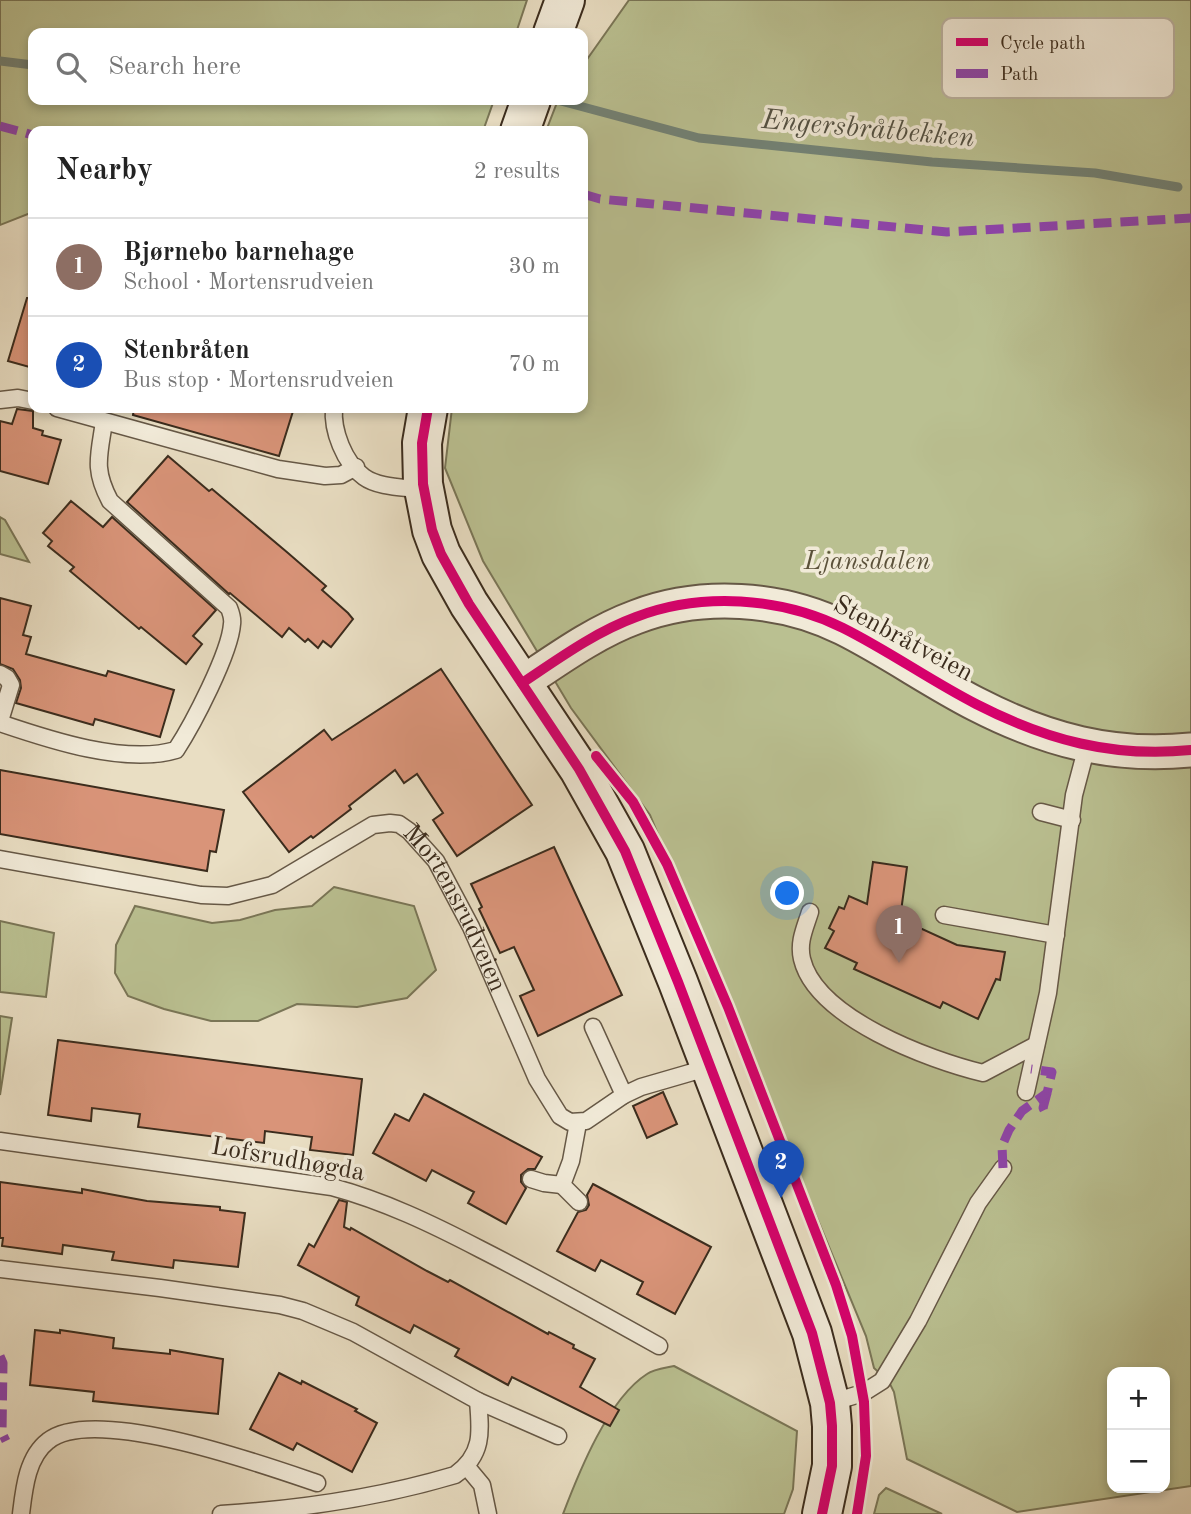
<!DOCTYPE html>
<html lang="en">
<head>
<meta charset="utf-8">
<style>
  :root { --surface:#fff; --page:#f6f6f6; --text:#222; --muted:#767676; --line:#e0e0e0; --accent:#8f2418 }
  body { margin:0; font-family:"Old Standard TT",serif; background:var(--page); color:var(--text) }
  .controls { position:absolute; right:21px; bottom:21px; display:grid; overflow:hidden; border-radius:14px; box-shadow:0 4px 10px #0003 }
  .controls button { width:63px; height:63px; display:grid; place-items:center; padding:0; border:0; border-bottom:2px solid var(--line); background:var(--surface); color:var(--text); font:35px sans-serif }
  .you { position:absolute; left:788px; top:894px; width:24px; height:24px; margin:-18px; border:5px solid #fff; border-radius:50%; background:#1a73e8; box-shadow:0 0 0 10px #1a73e833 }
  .badge { display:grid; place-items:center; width:46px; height:46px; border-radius:50%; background:var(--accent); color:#fff; font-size:23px; font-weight:700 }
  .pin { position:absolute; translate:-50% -58px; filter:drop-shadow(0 2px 4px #0008) }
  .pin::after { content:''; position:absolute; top:37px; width:24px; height:21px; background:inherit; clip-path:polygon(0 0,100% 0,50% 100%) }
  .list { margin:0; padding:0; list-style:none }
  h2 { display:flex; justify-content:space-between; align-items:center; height:91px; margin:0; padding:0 28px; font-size:30px }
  h2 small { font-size:23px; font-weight:400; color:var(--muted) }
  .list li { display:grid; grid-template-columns:46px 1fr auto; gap:21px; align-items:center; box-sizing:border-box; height:98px; padding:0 28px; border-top:2px solid var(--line) }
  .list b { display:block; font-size:26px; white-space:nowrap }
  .list p { margin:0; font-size:23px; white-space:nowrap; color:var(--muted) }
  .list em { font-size:23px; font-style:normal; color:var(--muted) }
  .icon { flex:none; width:38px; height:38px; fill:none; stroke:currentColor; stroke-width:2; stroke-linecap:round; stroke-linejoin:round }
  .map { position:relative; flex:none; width:1191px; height:1514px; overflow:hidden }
  .search { position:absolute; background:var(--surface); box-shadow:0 4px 10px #0003; left:28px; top:28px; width:560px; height:77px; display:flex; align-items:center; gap:18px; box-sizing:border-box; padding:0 24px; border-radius:14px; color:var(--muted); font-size:26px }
  .panel { position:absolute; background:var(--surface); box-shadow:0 4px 10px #0003; left:28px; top:126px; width:560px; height:287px; border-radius:14px }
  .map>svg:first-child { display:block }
</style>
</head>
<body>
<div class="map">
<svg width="1191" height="1514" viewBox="0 0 1191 1514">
  <rect width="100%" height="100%" fill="#e9dec3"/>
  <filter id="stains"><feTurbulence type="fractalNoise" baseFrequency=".00286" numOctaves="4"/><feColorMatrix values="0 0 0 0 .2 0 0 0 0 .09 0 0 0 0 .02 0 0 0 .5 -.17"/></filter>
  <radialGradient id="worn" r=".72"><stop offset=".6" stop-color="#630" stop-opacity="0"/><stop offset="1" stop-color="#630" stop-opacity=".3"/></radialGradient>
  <!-- green -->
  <g fill="#bac091" stroke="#7a7657" stroke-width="2" fill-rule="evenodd">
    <path d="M0,0H527L516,33H33V100H494L483,131H33V212L0,225Z"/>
    <path d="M629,0H1191V1486L1017,1512L907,1459L894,1392L889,1382L874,1368L866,1336L650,815L571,708L483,561L445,468L452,408H583V131H546L558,100H583V65ZM1112,1372H1165V1488H1112Z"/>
    <path d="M0,517L5,520L29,562L0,554Z"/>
    <path d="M334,887L414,906L436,970L407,998L357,1007L297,1004L258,1021H211L164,1009L128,996L115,973L116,945L135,906L212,923L240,920L275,910L312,906Z"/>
    <path d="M0,921L54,933L46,997L0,992Z"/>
    <path d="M0,1016L12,1018L0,1095Z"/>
    <path d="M674,1366L797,1431L793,1489L784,1514H563C579,1472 608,1399 647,1374C654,1369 665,1368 674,1366Z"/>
    <path d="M886,1488L942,1514H874L879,1495Z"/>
  </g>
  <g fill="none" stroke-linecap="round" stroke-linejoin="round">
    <!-- stream -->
    <g stroke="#728276" stroke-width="9">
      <path d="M0,61L33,65"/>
      <path d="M557,100L699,138L932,162L1095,173L1178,187"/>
    </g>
  </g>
  <!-- building -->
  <g fill="#d99479" stroke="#3b2c1d" stroke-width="2">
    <path d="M27,298H33V368L8,361Z"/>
    <path d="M134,408H294L279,456L133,415Z"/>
    <path d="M17,409L33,411V428L43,431L42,435L61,440L48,484L0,471V421L12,424Z"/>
    <path d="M168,456L209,491L212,489L288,553L326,586L322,590L348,613L353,619L331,647L323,641L318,648L308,639L305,642L289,628L282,637L230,593L229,594L127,502Z"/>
    <path d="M71,501L103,527L112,517L216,610L193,636L202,644L186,664L141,627L139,629L70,571L74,567L48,546L52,541L43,533Z"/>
    <path d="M0,598L31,606L23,635L31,637L26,654L106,676L108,671L174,690L160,737L95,719L93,725L16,703L21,688L20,680L13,669L0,664Z"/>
    <path d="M441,669L532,805L457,856L433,820L443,813L417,774L404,783L395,770L349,806L351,809L313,838L311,836L289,852L243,792L324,730L332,740Z"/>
    <path d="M0,770L224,810L216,852L210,851L207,871L0,834Z"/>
    <path d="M554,847L622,995L538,1036L520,996L534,990L514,947L500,953L479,909L482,907L471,884Z"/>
    <path d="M873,862L907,867L900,919L957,945L1005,952L1000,980L996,979L978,1019L943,1002L940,1008L854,969L857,963L825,948L834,931L829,928L839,907L844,909L849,896L867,904Z"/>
    <path d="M58,1040L362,1079L353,1155L310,1150L312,1137L265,1131L264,1143L138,1127L140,1114L92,1108L91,1121L48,1115Z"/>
    <path d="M663,1092L677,1124L647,1138L633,1106Z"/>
    <path d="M424,1094L542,1157L535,1169H528L521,1175V1182L526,1188L506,1224L468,1203L474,1192L432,1170L426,1181L373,1153L395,1114L409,1121Z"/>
    <path d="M0,1182L82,1193V1189L147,1201L220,1207V1210L245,1213L238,1267L174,1260L173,1268L112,1260L114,1252L63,1245L62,1254L2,1246L3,1238H0Z"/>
    <path d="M593,1184L711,1247L675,1314L637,1294L643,1282L601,1260L595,1271L557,1251L578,1212L586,1210L589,1205L587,1195Z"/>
    <path d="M339,1200L347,1202L344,1227L350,1230L351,1228L427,1271L448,1282L450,1280L548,1334L549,1332L574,1345L573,1348L595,1359L580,1387L619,1410L610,1426L512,1377L508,1385L455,1356L459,1349L414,1325L410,1333L356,1305L359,1297L298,1265L309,1244L314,1247Z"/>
    <path d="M35,1330L60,1333V1330L114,1338L113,1348L170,1354V1350L223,1359L218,1414L93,1401L94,1392L30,1385Z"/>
    <path d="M279,1373L301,1384L302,1381L357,1409L355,1411L377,1423L352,1472L297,1443L293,1450L250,1429Z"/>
  </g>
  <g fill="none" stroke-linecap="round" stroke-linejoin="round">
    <!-- lane casing -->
    <g stroke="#665846" stroke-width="19">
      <g id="lane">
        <path d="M0,400L18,398L33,401"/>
        <path d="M57,408L278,469L325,476L341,475L356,467"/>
        <path d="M334,408C332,430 344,463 364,477C379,488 406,487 423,490"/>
        <path d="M0,674L7,678L11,685L0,721"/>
        <path d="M0,723C50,740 125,765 176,750C193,724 230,653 232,624C233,618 231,613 229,608L110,501C93,469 99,456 104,422"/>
        <path d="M1041,812L1072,820"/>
        <path id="s1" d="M0,859L201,895L228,896L272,885L373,825L390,823L399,824L409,831L436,861L471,927L537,1079L560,1116L570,1122L586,1121L624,1095L641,1087L710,1067"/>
        <path d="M810,912C805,928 798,942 802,959C816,1018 929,1060 983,1073L1036,1045"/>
        <path d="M944,915L1056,935"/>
        <path d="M593,1027L624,1095"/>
        <path d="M1026,1092L1048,993L1074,795L1087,746"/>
        <path d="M0,1141L332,1187C384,1201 432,1224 480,1249C541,1280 600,1313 659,1346"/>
        <path d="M531,1179L544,1183L562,1185L571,1161L578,1123"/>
        <path d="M562,1185L579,1202"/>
        <path d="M0,1269L160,1288L280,1305L303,1311L353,1332L478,1401C481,1433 483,1455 455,1475C378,1498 302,1509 221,1514"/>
        <path d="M478,1401L558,1436"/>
        <path d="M830,1403L863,1393L882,1381L918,1321L978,1203L1003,1168"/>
        <path d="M467,1467L482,1485L488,1514"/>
        <path d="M21,1514C24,1489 27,1457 48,1441C94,1404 264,1465 317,1483"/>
      </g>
    </g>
    <!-- street casing -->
    <g stroke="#665846" stroke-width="37">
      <path id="street" d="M522,683C558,659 595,632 636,617C701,592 781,597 843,628C889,651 931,681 976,704C1046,740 1113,758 1191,750"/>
    </g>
    <!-- secondary casing -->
    <g stroke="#3b2c1d" stroke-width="42">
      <g id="secondary">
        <path d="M553,33L565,0"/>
        <path d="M520,131L531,100"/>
        <path d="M428,408L422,443L423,484L432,530L441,554L469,604L579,769L625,851L678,982L812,1333L830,1403L832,1426V1466L822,1514"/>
      </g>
    </g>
    <!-- lane -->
    <use href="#lane" stroke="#f1ead8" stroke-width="16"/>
    <!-- street -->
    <use href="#street" stroke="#f1ead8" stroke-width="33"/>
    <!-- secondary -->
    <use href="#secondary" stroke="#f1ead8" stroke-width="38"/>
    <!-- quiet -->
    <g stroke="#8e44ad" stroke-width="9" stroke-dasharray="18 9" stroke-linecap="butt">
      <path d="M0,126L33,135"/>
      <path d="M583,194L600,199L947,232L1191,218"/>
      <path d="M1047,1093L1043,1108L1048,1118"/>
      <path d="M1003,1168L1002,1146L1009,1130L1022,1111L1047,1093L1052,1072L1031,1069"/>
      <path d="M0,1356L3,1363L2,1433L6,1441"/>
    </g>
    <!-- cycleway casing -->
    <g stroke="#f1ead8" stroke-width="15">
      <g id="cycleway">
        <path d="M428,408L422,443L423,484L432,530L441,554L469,604L579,769L625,851L678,982L812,1333L830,1403L832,1426V1466L822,1514"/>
        <path d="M522,683C558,659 595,632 636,617C701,592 781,597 843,628C889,651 931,681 976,704C1046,740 1113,758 1191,750"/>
        <path d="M596,756L633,802L667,864L728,1007L836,1285L852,1336L864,1402L866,1456L857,1514"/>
      </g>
    </g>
    <!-- cycleway -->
    <use href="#cycleway" stroke="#d6006c" stroke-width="10"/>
  </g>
  <g text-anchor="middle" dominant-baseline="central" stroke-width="7" stroke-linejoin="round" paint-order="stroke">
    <!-- park labels -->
    <g font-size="26" font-style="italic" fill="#5b513a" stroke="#f1ead8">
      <text x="867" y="562">Ljansdalen</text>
    </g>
    <!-- street labels -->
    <g font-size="26" fill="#3b2c1d" stroke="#f1ead8">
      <text transform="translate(903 639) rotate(28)">Stenbråtveien</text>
      <text stroke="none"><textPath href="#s1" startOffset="523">Mortensrudveien</textPath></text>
      <text transform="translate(288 1160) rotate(10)">Lofsrudhøgda</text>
    </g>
    <!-- water labels -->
    <g font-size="28" font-style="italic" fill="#525042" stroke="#f1ead8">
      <text transform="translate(868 130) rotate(5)">Engersbråtbekken</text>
    </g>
  </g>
  <!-- legend -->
  <rect x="942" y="18" width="232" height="80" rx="10" fill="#f1ead8" stroke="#bab1a0" stroke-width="2"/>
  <rect x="956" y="38" width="32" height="8" fill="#d6006c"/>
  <rect x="956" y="69" width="32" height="9" fill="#8e44ad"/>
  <g font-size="19" fill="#3b2c1d">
    <text x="1000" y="49">Cycle path</text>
    <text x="1000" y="80">Path</text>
  </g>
  <rect width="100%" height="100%" filter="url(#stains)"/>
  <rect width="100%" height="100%" fill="url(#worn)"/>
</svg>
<div class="controls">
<button>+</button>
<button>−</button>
</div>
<div class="you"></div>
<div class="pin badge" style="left:899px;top:963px;background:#8d6e63">1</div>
<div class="pin badge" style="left:781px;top:1198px;background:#1a4fb4">2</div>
<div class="search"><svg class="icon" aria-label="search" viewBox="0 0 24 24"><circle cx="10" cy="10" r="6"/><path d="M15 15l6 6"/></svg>Search here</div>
<section class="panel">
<h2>Nearby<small>2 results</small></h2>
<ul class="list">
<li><span class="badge" style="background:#8d6e63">1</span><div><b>Bjørnebo barnehage</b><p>School · Mortensrudveien</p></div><em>30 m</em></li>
<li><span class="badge" style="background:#1a4fb4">2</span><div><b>Stenbråten</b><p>Bus stop · Mortensrudveien</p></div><em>70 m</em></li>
</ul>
</section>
</div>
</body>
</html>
